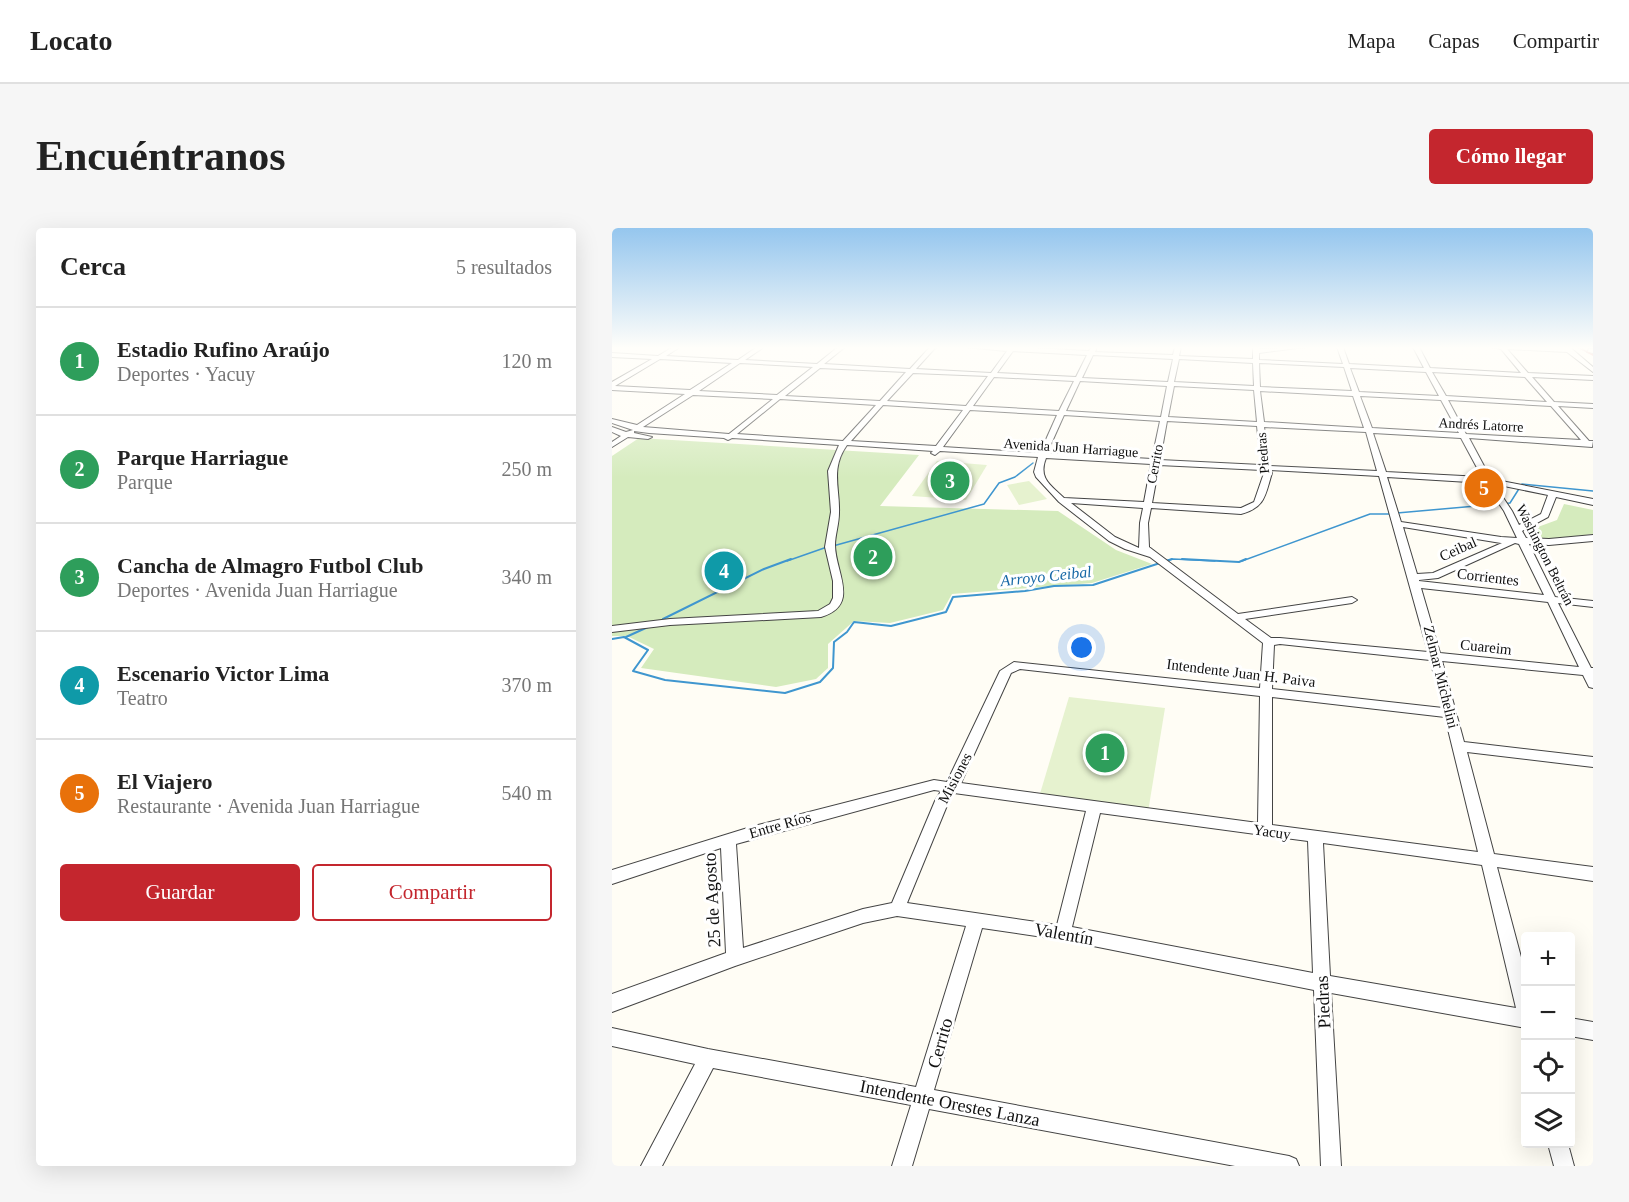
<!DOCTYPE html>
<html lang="es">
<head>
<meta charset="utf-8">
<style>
  :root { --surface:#fff; --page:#f6f6f6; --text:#222; --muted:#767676; --line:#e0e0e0; --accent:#c4262e }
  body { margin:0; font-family:Georgia,serif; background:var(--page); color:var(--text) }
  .controls { position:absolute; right:18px; bottom:18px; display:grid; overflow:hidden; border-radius:6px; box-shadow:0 6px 24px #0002 }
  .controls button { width:54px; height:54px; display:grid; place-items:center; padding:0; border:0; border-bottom:2px solid var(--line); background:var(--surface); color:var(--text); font:30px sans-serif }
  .you { position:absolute; left:470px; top:420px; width:21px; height:21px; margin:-15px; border:4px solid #fff; border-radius:50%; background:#1a73e8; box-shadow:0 0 0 9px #1a73e833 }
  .badge { display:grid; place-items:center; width:39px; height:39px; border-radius:50%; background:var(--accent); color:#fff; font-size:20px; font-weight:700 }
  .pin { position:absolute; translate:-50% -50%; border:3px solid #fff; box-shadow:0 2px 6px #0006 }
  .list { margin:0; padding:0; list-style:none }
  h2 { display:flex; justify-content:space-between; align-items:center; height:78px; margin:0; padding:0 24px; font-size:26px }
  h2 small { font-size:20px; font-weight:400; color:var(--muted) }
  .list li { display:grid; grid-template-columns:39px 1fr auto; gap:18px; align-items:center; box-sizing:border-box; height:108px; padding:0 24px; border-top:2px solid var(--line) }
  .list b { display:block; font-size:22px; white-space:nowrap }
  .list p { margin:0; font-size:20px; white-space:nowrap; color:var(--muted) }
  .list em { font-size:20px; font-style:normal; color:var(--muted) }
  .actions { display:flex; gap:12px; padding:18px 24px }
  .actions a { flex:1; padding:14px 0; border:2px solid var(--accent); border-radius:6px; text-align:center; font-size:21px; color:var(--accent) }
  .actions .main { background:var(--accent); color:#fff }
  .icon { flex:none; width:33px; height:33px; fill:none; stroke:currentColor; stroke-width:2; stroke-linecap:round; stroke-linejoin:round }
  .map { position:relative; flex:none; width:981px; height:938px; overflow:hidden; border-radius:6px }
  header { display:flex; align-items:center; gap:36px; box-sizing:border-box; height:84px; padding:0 30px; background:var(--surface); border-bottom:2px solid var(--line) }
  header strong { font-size:28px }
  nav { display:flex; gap:33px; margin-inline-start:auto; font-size:21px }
  .intro { display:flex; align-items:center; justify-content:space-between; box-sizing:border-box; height:144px; padding:0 36px }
  h1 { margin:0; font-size:42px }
  .button { padding:15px 27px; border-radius:6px; background:var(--accent); color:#fff; font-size:21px; font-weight:700 }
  main { display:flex; gap:36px; padding:0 36px }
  aside { flex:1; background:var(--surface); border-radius:6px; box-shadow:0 6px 24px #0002 }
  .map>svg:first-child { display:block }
</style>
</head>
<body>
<header>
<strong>Locato</strong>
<nav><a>Mapa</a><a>Capas</a><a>Compartir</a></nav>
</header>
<div class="intro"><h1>Encuéntranos</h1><a class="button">Cómo llegar</a></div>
<main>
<aside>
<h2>Cerca<small>5 resultados</small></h2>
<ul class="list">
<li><span class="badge" style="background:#2e9e5b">1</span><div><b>Estadio Rufino Araújo</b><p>Deportes · Yacuy</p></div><em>120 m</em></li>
<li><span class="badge" style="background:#2e9e5b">2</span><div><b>Parque Harriague</b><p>Parque</p></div><em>250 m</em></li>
<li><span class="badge" style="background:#2e9e5b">3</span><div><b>Cancha de Almagro Futbol Club</b><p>Deportes · Avenida Juan Harriague</p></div><em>340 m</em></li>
<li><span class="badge" style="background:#0f9aa8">4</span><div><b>Escenario Victor Lima</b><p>Teatro</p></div><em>370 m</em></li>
<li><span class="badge" style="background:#e8710a">5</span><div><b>El Viajero</b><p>Restaurante · Avenida Juan Harriague</p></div><em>540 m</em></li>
</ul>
<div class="actions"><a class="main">Guardar</a><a>Compartir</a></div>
</aside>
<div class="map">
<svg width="981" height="938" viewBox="0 0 981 938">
  <rect width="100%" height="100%" fill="#fffdf5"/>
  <!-- green -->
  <g fill="#d5ebbd">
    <path d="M27,210L307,227L268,278L446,283L504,322L540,336L480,355L340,366L331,382L278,395L242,393L216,416V440L204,451L164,459L29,440L42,421L15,408H0V228Z"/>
    <path d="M952,276L981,282V306L933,312L919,311L923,300L945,292Z"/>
  </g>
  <!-- pitch -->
  <g fill="#e6f2cf">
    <path d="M325,233L375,237L354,272L300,268Z"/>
    <path d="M417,253L435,271L407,277L395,257Z"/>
    <path d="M457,469L553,480L536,584L427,569Z"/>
  </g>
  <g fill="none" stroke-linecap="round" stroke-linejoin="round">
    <!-- stream-far1 -->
    <g stroke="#3f96cf" stroke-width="1.5">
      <path d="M785,285L898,275L910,256L981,263"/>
      <path d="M221,318L372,276L387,255L403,249L421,235"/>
      <path d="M175,333L215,319"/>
      <path d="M554,333L561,331L603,333"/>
      <path d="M630,333L758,286H779"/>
    </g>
    <!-- stream -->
    <g stroke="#3f96cf" stroke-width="2">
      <path d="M570,331L627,334L634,331"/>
      <path d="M554,333L560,331"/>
      <path d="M51,391L152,341L179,331"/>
      <path d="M14,409L36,399"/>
      <path d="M0,411L12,409L36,422L21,443L53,452L173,465L208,454L221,440L222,414L235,404L242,394L279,398L334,384L341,369L413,363L442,358L481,357L548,335"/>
    </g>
    <!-- minor casing -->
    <g stroke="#444" stroke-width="2">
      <g id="minor">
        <path d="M61,119H68L54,128L126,132L145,119H152L133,132L205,136L226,119H233L212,136L298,141L318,119H324L304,141L379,145L395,123L353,119H404L477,123L479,119H485L483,124L561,127L563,119H569L567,128L641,131V119H647V121L694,119L647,125V132L731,136L725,119H731L737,136L812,140L801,119H807L818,140L909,145L889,121L878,119H957L960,121L981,139V144L955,124L895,121L916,145L981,148V152L920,149L942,174L981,176V180L946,178L977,213H981L980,219L857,210L879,251L981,271V277L944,269L936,289L910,303L914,310L937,311L981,307V313L937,317L917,316L943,369L981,373V379L946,375L979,440H981V460L977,459L971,447L830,433L852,514L981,529V539L855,524L882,626L981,639V653L885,639L914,748V800L719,765L729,938H709L702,762L451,712L370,700L322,862L677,928L684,931L687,938H623L317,881L300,938H280L299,877L101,840L50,938H29L83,836L0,818V800L96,821L304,859L354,698L285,688L251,695L123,738L0,784V766L114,725L109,620L0,656V642L142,598L322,552L335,554L388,443L402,434L648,460L651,415L538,329L513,321L497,313L447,274L424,249L422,244L426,229L328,223L323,227L319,225L321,223L235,217C218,241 228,260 227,285C227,296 223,307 223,317C223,344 249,377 209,389L58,397L0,404V398L58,391L206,383L218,376L221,370V353L213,319L219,284L216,243L227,217L120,210L116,212L112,210L37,205L22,203V205L40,209L36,211L16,209L0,219V214L9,208L0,204V199L14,204L21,202L0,195V191L25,197L73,166L0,162V154L40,131L0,129V125L46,128ZM401,123L475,127L464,149L385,145ZM481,127L561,131L556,154L470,150ZM48,131L120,135L78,162L3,158ZM567,131L641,135L642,158L562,154ZM128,135L201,139L165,167L87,163ZM647,135L732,139L740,163L648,159ZM208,140L294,144L268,173L173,168ZM738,140L814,144L827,168L747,164ZM820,144L913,149L935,174L834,168ZM301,145L376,148L354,178L275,173ZM382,149L462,153L447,183L361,178ZM468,153L555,158L549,189L454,183ZM562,158L642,162L645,194L556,189ZM648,163L741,168L752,200L652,194ZM81,167L161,171L117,206L31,199ZM748,168L829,172L847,205L760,200ZM168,171L264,177L231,213L125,206ZM836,172L939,178L969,212L854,206ZM271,177L351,182L324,218L239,213ZM358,182L445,187L428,225L331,219ZM452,187L548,193L540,231L435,225ZM555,193L645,198L649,237L548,232ZM652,199L754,204L765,243L657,238ZM761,205L849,210L870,249L774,244ZM434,230L539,236L532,274L452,270C438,257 426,250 434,230ZM547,237L650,242L652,245L642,274L629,280L540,275ZM658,242L767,248L816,424L668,410H659L633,391L740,375L745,372L740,369L626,386L537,319L536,295L539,280L629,286C654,279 653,267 660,245ZM775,249L873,255L892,283L905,310L889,309L789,294ZM882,256L936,267L929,286L907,297L900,283ZM459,275L531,280L528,295L527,320L503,309ZM791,299L889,315H890L821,345L805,346ZM903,315L907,316L932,367L807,353V352L826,350ZM809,360L936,374L967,439L828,425ZM668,416L818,432L831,480L660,461L662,417ZM408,441L648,468L646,595L349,555L399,445ZM660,469L833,489L866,624L660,597ZM322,562L329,563L323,573L280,675L251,681L131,720L124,616ZM342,565L474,583L445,697L295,675L336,575ZM488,585L696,613L701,745L460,699ZM711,615L870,637L904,780L718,748Z"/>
        <path d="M977,121H981V125L975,124Z"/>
        <path d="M958,790L981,794V812L958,808Z"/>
        <path d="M936,916H956L962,938H942Z"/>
      </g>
    </g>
    <!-- minor -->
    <use href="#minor" fill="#fff" fill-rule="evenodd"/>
    <!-- rail -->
    <path stroke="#c4262e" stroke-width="1.5" d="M966,119L981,127"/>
  </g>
  <!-- sky -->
  <linearGradient id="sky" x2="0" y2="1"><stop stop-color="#95c6ee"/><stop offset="0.48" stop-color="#fffefa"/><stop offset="1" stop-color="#fffefa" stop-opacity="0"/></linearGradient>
  <rect width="981" height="250" fill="url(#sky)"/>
  <g text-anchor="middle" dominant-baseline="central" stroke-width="6" stroke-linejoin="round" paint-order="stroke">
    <!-- far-street labels -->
    <g font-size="14" fill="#111" stroke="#fff">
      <text transform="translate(869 197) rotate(3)">Andrés Latorre</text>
      <text transform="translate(459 220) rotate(4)">Avenida Juan Harriague</text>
      <text transform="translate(651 225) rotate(-95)">Piedras</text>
      <text transform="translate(543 236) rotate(-79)">Cerrito</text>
      <text transform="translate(933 327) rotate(63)">Washington Beltrán</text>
    </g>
    <!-- street labels -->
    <g font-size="15" fill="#111" stroke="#fff">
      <text transform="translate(846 321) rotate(-24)">Ceibal</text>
      <text transform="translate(876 349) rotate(7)">Corrientes</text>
      <text transform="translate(874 419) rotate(6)">Cuareim</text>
      <text transform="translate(629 445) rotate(7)">Intendente Juan H. Paiva</text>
      <text transform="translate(829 449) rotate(76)">Zelmar Michelini</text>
      <text transform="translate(343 550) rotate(-62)">Misiones</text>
      <text transform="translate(168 597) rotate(-16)">Entre Ríos</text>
      <text transform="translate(660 604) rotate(8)">Yacuy</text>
    </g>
    <!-- water labels -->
    <g font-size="16" font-style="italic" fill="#1768a6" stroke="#fff">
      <text transform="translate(434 348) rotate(-6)">Arroyo Ceibal</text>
    </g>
    <!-- near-street labels -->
    <g font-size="18" fill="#111" stroke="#fff">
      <text transform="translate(100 672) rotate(-93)">25 de Agosto</text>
      <text transform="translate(452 706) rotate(10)">Valentín</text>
      <text transform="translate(711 774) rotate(-93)">Piedras</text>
      <text transform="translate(328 815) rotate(-74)">Cerrito</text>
      <text transform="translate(338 875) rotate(11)">Intendente Orestes Lanza</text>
    </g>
  </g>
</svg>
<div class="controls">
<button>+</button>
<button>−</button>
<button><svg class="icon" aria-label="locate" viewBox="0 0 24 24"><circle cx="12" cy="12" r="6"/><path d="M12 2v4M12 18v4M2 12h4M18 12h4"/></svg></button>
<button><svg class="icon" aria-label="layers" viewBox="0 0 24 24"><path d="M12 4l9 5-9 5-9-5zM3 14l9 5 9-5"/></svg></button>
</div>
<div class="you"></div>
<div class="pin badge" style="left:493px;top:525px;background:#2e9e5b">1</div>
<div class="pin badge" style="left:261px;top:329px;background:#2e9e5b">2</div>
<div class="pin badge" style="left:338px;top:253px;background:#2e9e5b">3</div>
<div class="pin badge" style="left:112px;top:343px;background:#0f9aa8">4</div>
<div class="pin badge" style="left:872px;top:260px;background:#e8710a">5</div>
</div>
</main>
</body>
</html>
